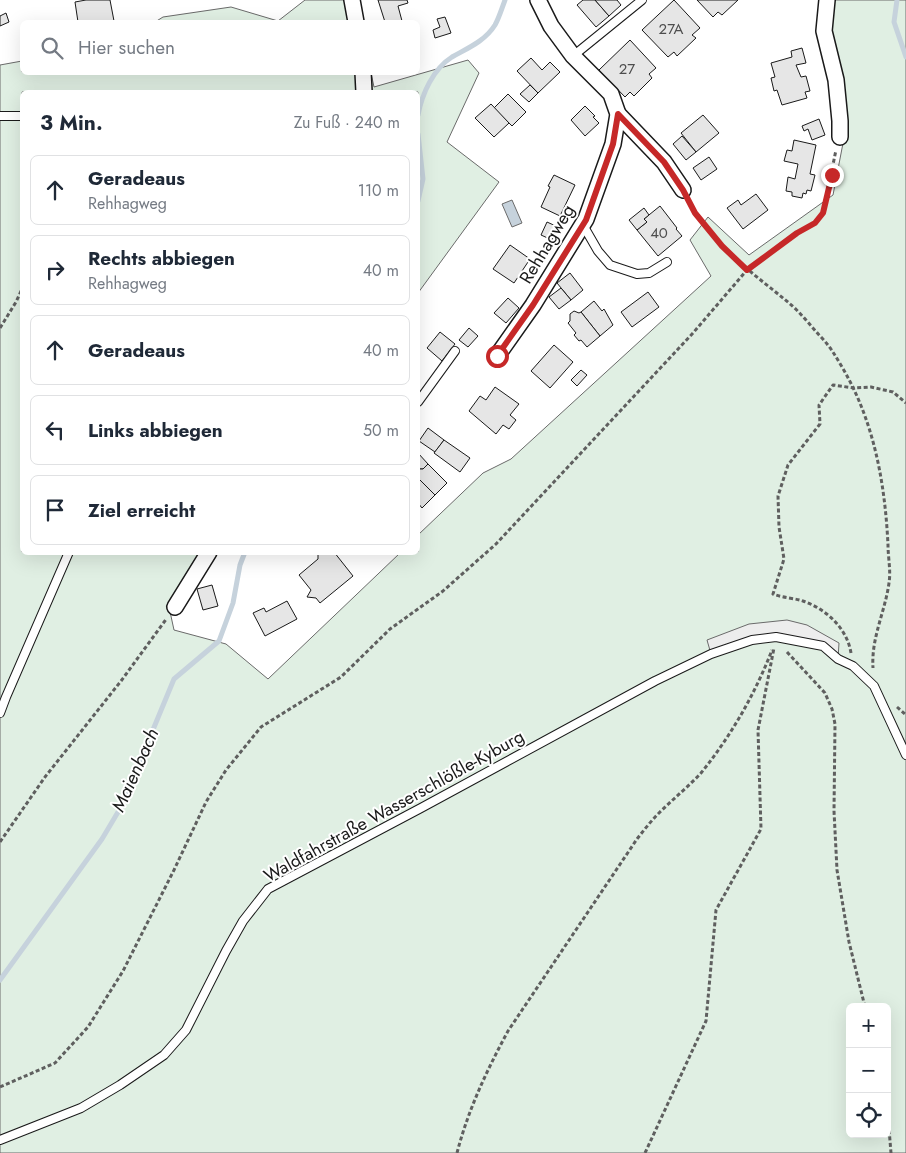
<!DOCTYPE html>
<html lang="de">
<head>
<meta charset="utf-8">
<style>
  :root { --surface:#fff; --page:#f2f2f3; --text:#1f2937; --muted:#747a83; --line:#e0e1e3 }
  body { margin:0; font-family:Jost,sans-serif; background:var(--page); color:var(--text) }
  .controls { position:absolute; right:15px; bottom:15px; display:grid; overflow:hidden; border-radius:8px; box-shadow:0 5px 20px #0002 }
  .controls button { width:45px; height:45px; display:grid; place-items:center; padding:0; border:0; border-bottom:1px solid var(--line); background:var(--surface); color:var(--text); font:25px sans-serif }
  .stop { position:absolute; width:15px; height:15px; margin:-11px; border:4px solid #c62828; border-radius:50%; background:#fff }
  .stop.end { background:#c62828; border-color:#fff; box-shadow:0 1px 5px #0008 }
  .list { margin:0; padding:0; list-style:none }
  h2 { display:flex; justify-content:space-between; align-items:center; height:65px; margin:0; padding:0 20px; font-size:21px }
  h2 small { font-size:16px; font-weight:400; color:var(--muted) }
  .list li { display:grid; grid-template-columns:32px 1fr auto; gap:15px; align-items:center; box-sizing:border-box; height:70px; margin:0 10px 10px; padding:0 10px; border:1px solid var(--line); border-radius:8px }
  .list b { display:block; font-size:19px; white-space:nowrap }
  .list p { margin:0; font-size:16px; white-space:nowrap; color:var(--muted) }
  .list em { font-size:16px; font-style:normal; color:var(--muted) }
  .icon { flex:none; width:28px; height:28px; fill:none; stroke:currentColor; stroke-width:2; stroke-linecap:round; stroke-linejoin:round }
  .map { position:relative; flex:none; width:906px; height:1153px; overflow:hidden }
  .search { position:absolute; background:var(--surface); box-shadow:0 5px 20px #0002; left:20px; top:20px; width:400px; height:55px; display:flex; align-items:center; gap:12px; box-sizing:border-box; padding:0 18px; border-radius:8px; color:var(--muted); font-size:19px }
  .panel { position:absolute; background:var(--surface); box-shadow:0 5px 20px #0002; left:20px; top:90px; width:400px; height:465px; border-radius:8px }
  .map>svg:first-child { display:block }
</style>
</head>
<body>
<div class="map">
<svg width="906" height="1153" viewBox="0 0 906 1153">
  <rect width="100%" height="100%" fill="#fff"/>
  <!-- green -->
  <g fill="#e0efe3" stroke="#6a6a6a" fill-rule="evenodd">
    <path d="M305,0H358L362,22H155L163,17L231,7L278,21Z"/>
    <path d="M832,0H906V1153H0V65L22,61V72L371,73L374,87L468,60L479,73L447,142L499,182L418,293V92H22V552L200,553L169,607L174,630L226,644L268,679L400,553L418,552V535L483,473L511,459L711,276L690,240L708,217L749,255L833,195L844,138L829,39ZM850,1007H887V1134H850Z"/>
  </g>
  <!-- parking -->
  <path fill="#ededed" stroke="#6a6a6a" d="M787,620L807,625L839,643L838,659L823,646L776,637L711,654L707,640L749,624Z"/>
  <!-- water -->
  <path fill="#c6d2dc" stroke="#6a6a6a" d="M512,200L522,223L512,227L502,204Z"/>
  <g fill="none" stroke-linecap="round" stroke-linejoin="round">
    <!-- stream -->
    <g stroke="#c6d2dc" stroke-width="5">
      <path d="M897,0L894,22L906,57"/>
      <path d="M418,115C422,94 433,69 452,57C468,48 485,41 495,25C499,18 502,8 505,0"/>
      <path d="M418,134L423,179L418,201"/>
      <path d="M0,980L102,839L121,807L174,679L219,641L233,603L240,565L245,552"/>
    </g>
  </g>
  <!-- building -->
  <g fill="#e6e6e6" stroke="#1a1a1a">
    <path d="M86,0H110L114,21L78,22L75,2Z"/>
    <path d="M378,0H407L408,3L398,6L402,21L385,22Z"/>
    <path d="M583,0H595L609,16L596,27L577,5Z"/>
    <path d="M595,0H617L621,5L609,16Z"/>
    <path d="M674,0L700,28L692,35L696,38L677,56L674,52L668,57L642,30Z"/>
    <path d="M697,0H738L722,15L718,12L713,17Z"/>
    <path d="M6,13L9,22L0,26V16Z"/>
    <path d="M445,17L451,33L435,38L433,30L440,27L437,19Z"/>
    <path d="M630,40L656,68L649,74L652,78L634,96L630,92L625,97L599,70Z"/>
    <path d="M802,48L806,63L796,65L801,77L806,76L810,91L805,92L807,98L782,105L777,90L774,91L771,78L775,77L771,63L792,57L791,51Z"/>
    <path d="M531,58L542,70L550,62L560,72L538,93L517,71Z"/>
    <path d="M530,85L538,93L529,102L520,94Z"/>
    <path d="M508,94L526,112L512,126L494,108Z"/>
    <path d="M491,104L509,123L494,137L475,118Z"/>
    <path d="M585,106L595,116L593,117L599,123L585,136L571,120Z"/>
    <path d="M703,115L719,133L696,152L681,133Z"/>
    <path d="M819,119L825,135L812,140L808,129L804,131L802,126Z"/>
    <path d="M682,136L696,152L686,160L673,144Z"/>
    <path d="M794,140L816,145L810,174L815,175L811,191L807,190L806,194L803,193L802,198L792,196V192L786,191L788,177L795,179L798,164L784,161L787,150L792,151Z"/>
    <path d="M709,157L717,169L701,180L693,168Z"/>
    <path d="M554,175L575,185L560,216L541,207L550,187L548,186Z"/>
    <path d="M756,194L768,210L743,229L727,208L738,200L741,205Z"/>
    <path d="M660,206L677,228L676,229L682,236L658,256L637,230L647,222L644,219Z"/>
    <path d="M644,208L649,215L644,219L647,222L637,230L629,220Z"/>
    <path d="M547,222L558,227L552,240L541,235Z"/>
    <path d="M510,245L530,259L514,283L493,269Z"/>
    <path d="M570,273L583,290L571,300L557,283Z"/>
    <path d="M561,288L571,300L559,309L549,297Z"/>
    <path d="M648,292L659,307L632,327L621,312Z"/>
    <path d="M508,298L519,308L506,323L494,313Z"/>
    <path d="M594,301L602,311L604,309L613,325L600,336L581,312Z"/>
    <path d="M574,311L579,313L581,312L600,336L587,347L581,340L579,341L574,335L576,333L568,323L570,321V314Z"/>
    <path d="M469,328L478,336L468,347L459,340Z"/>
    <path d="M440,332L455,344L442,361L427,348Z"/>
    <path d="M554,345L573,362L550,388L531,371Z"/>
    <path d="M581,370L587,375L577,386L571,380Z"/>
    <path d="M495,387L519,404L510,415L516,420L509,429L503,425L496,434L469,411L480,396L486,400Z"/>
    <path d="M428,428L444,440L435,452L419,441Z"/>
    <path d="M444,440L470,458L460,472L434,453Z"/>
    <path d="M418,453L428,464L423,469H418Z"/>
    <path d="M428,464L447,483L435,495L418,478V469H423Z"/>
    <path d="M418,478L435,495L422,508L418,503Z"/>
    <path d="M318,552H334L353,576L320,603L316,598L307,597L311,590L299,575L318,559Z"/>
    <path d="M212,585L218,606L203,610L197,589Z"/>
    <path d="M287,601L297,619L265,636L253,613L264,608L266,612Z"/>
  </g>
  <g fill="none" stroke-linecap="round" stroke-linejoin="round">
    <!-- service casing -->
    <g stroke="#1a1a1a" stroke-width="10">
      <g id="service">
        <path d="M573,56L642,0"/>
        <path d="M0,116H22"/>
        <path d="M583,225L598,251L610,265L637,274L649,273L667,262"/>
        <path d="M418,402L455,351"/>
        <path d="M0,713L6,697L69,552"/>
        <path d="M0,1140L81,1108L120,1085L164,1055L186,1030L226,951L243,921L268,889L421,808L655,681L711,654L752,640L776,637L823,646L838,659L853,666L874,686L906,755"/>
      </g>
    </g>
    <!-- minor casing -->
    <g stroke="#1a1a1a" stroke-width="18">
      <g id="minor">
        <path d="M352,0L356,22"/>
        <path d="M827,0L824,31L836,80L840,121V137"/>
        <path d="M363,72L364,92"/>
        <path d="M618,114L664,162L683,190"/>
        <path d="M497,356L533,305L586,219L613,144L618,114L611,94L573,56L551,26L538,0"/>
        <path d="M175,607L209,552"/>
      </g>
    </g>
    <!-- path -->
    <g stroke="#5f5f5f" stroke-width="3" stroke-dasharray="4 2.5" stroke-linecap="butt">
      <path d="M690,203C712,245 753,273 789,303C800,312 810,325 820,336C829,345 835,355 842,367C874,421 885,483 888,545C888,557 891,571 889,583C885,612 871,638 873,668"/>
      <path d="M0,328L16,302L22,289"/>
      <path d="M787,652L825,693L832,709L835,724L834,811L837,870L849,942L865,1007"/>
      <path d="M851,653C847,628 826,609 803,601C794,598 783,598 773,594L784,559L779,527L778,496L788,465L820,424L819,405L833,385L854,388L871,387L893,392L906,403"/>
      <path d="M897,707L906,715"/>
      <path d="M0,842L45,777L121,681L167,618"/>
      <path d="M0,1087L55,1063L88,1027L123,971L174,870L206,802L226,770L261,727L341,677L390,629L443,591L496,544L693,333L747,270L797,233L815,223L823,213L836,150"/>
      <path d="M887,1104L891,1153"/>
      <path d="M457,1153C468,1110 487,1070 508,1031L637,839C644,830 651,821 659,813C673,799 688,787 701,773C731,736 755,694 772,650"/>
      <path d="M645,1153L706,1021L716,910L761,829L758,730L774,648"/>
    </g>
    <!-- service -->
    <use href="#service" stroke="#fff" stroke-width="8"/>
    <!-- minor -->
    <use href="#minor" stroke="#fff" stroke-width="15"/>
  </g>
  <g fill="none" stroke-linecap="round" stroke-linejoin="round">
    <!-- route -->
    <path stroke="#c62828" stroke-width="6" d="M497,356L533,305L586,220L613,144L618,114L664,162L683,190L695,213L722,246L747,270L797,233L815,223L823,213L832,175"/>
  </g>
  <g text-anchor="middle" dominant-baseline="central" stroke-width="4" stroke-linejoin="round" paint-order="stroke">
    <!-- number labels -->
    <g font-size="15" fill="#4d4d4d">
      <text x="671" y="29">27A</text>
      <text x="627" y="69">27</text>
      <text x="659" y="233">40</text>
    </g>
    <!-- street labels -->
    <g font-size="18" fill="#1a1a1a" stroke="#fff">
      <text transform="translate(547 244) rotate(-59)">Rehhagweg</text>
      <text transform="translate(394 806) rotate(-29)">Waldfahrstraße Wasserschlößle-Kyburg</text>
    </g>
    <!-- water labels -->
    <g font-size="19" font-style="italic" fill="#1a1a1a" stroke="#fff">
      <text transform="translate(135 770) rotate(-66)">Maienbach</text>
    </g>
  </g>
</svg>
<div class="controls">
<button>+</button>
<button>−</button>
<button><svg class="icon" aria-label="locate" viewBox="0 0 24 24"><circle cx="12" cy="12" r="6"/><path d="M12 2v4M12 18v4M2 12h4M18 12h4"/></svg></button>
</div>
<div class="stop" style="left:497px;top:356px"></div>
<div class="stop end" style="left:832px;top:175px"></div>
<div class="search"><svg class="icon" aria-label="search" viewBox="0 0 24 24"><circle cx="10" cy="10" r="6"/><path d="M15 15l6 6"/></svg>Hier suchen</div>
<section class="panel">
<h2>3 Min.<small>Zu Fuß · 240 m</small></h2>
<ul class="list">
<li><svg class="icon" aria-label="ahead" viewBox="0 0 24 24"><path d="M12 20V5M6 11l6-6 6 6"/></svg><div><b>Geradeaus</b><p>Rehhagweg</p></div><em>110 m</em></li>
<li><svg class="icon" aria-label="right" viewBox="0 0 24 24"><path d="M7 20v-9h11M14 6l5 5-5 5"/></svg><div><b>Rechts abbiegen</b><p>Rehhagweg</p></div><em>40 m</em></li>
<li><svg class="icon" aria-label="ahead" viewBox="0 0 24 24"><path d="M12 20V5M6 11l6-6 6 6"/></svg><div><b>Geradeaus</b></div><em>40 m</em></li>
<li><svg class="icon" aria-label="left" viewBox="0 0 24 24"><path d="M17 20v-9H6M10 6l-5 5 5 5"/></svg><div><b>Links abbiegen</b></div><em>50 m</em></li>
<li><svg class="icon" aria-label="arrive" viewBox="0 0 24 24"><path d="M6 21V4h12l-3 4 3 4H6"/></svg><div><b>Ziel erreicht</b></div></li>
</ul>
</section>
</div>
</body>
</html>
